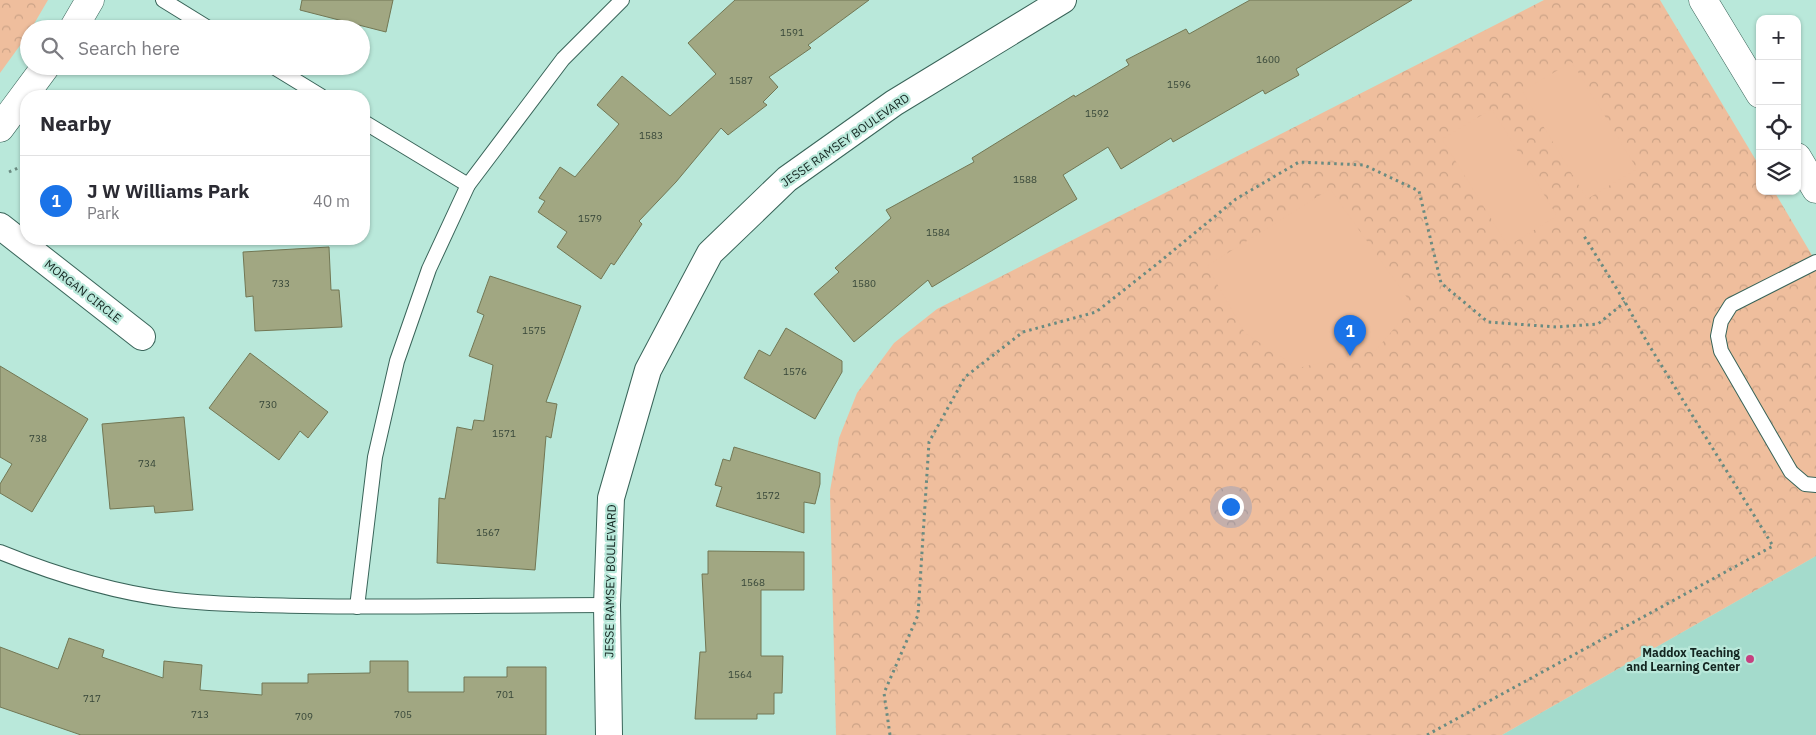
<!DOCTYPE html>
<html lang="en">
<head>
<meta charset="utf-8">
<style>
  :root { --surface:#fff; --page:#f2f2f3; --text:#2b2b33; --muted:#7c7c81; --line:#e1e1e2; --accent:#1a73e8 }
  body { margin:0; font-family:"IBM Plex Sans",sans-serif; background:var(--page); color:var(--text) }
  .controls { position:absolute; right:15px; top:15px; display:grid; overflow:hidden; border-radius:10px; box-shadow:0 1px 4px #0004 }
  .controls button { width:45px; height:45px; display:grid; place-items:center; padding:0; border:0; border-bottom:1px solid var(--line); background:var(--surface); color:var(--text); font:25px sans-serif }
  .you { position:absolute; left:1230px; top:506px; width:18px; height:18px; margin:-12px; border:4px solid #fff; border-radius:50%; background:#1a73e8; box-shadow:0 0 0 8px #1a73e833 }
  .badge { display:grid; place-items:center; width:32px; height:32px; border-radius:50%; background:var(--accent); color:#fff; font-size:16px; font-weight:700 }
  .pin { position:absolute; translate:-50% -41px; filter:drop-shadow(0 1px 2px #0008) }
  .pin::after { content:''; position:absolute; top:26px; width:18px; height:15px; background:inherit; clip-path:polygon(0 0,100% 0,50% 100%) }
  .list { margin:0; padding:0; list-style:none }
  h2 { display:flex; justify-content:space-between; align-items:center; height:65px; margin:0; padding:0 20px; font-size:21px }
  h2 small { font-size:16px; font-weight:400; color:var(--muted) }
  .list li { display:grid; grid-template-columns:32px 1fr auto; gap:15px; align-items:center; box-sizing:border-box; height:90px; padding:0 20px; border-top:1px solid var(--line) }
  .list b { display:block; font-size:19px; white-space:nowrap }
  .list p { margin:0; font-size:16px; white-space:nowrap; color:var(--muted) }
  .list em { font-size:16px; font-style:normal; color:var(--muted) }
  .icon { flex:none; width:28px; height:28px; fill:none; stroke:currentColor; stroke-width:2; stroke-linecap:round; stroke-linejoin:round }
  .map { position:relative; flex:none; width:1816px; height:735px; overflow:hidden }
  .search { position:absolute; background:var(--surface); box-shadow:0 1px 4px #0004; left:20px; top:20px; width:350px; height:55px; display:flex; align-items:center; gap:12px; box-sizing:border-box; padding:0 18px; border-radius:28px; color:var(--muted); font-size:19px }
  .panel { position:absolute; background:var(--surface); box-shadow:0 1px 4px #0004; left:20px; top:90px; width:350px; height:155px; border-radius:20px }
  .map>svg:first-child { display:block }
</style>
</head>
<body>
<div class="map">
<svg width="1816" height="735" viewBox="0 0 1816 735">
  <defs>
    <pattern id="park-crowns" width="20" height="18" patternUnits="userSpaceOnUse" patternTransform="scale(1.25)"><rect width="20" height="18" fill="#efbe9d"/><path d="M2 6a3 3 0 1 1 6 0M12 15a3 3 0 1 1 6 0" fill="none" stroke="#cca387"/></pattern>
  </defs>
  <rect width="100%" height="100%" fill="#b9e8da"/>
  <!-- built -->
  <path fill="#a4dbcc" d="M1816,556V735H1502Z"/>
  <!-- park -->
  <g fill="url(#park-crowns)">
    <path d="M0,0H48L31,29H29V33L0,73Z"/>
    <path d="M1544,0H1660L1760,167V191H1774L1816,262V556L1502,735H836L830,491L839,438L857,393L894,343L937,309Z"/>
  </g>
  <!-- pitch -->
  <g fill="#efbe9d">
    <path d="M1572,62L1637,169L1587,199L1522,91Z"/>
    <path d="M1492,109L1557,216L1508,246L1442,139Z"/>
    <path d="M1330,189L1413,306L1376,350L1298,368L1245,333L1207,266Z"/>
  </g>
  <!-- building -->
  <g fill="#a1a782" stroke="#727754">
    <path d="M302,0H393L386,32L300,10Z"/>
    <path d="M735,0H869L808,45L811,48L769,77L778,87L763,102L767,105L728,135L721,128L676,182L639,221L642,224L614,265L611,263L601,279L557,247L567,232L538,212L545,201L539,198L560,167L575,177L619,124L597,105L622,76L670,116L716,74L688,43Z"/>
    <path d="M1250,0H1412L1296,69L1299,75L1265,94L1263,90L1173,142L1171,138L1121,169L1108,147L1063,175L1077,199L932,287L928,280L854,342L814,294L839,272L835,268L891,218L886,210L974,162L972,158L1074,95L1075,97L1129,65L1126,60L1186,29L1189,34Z"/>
    <path d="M329,247L331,290H339L342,327L255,331L253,296L246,297L243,252Z"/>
    <path d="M490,276L581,306L546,402L557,404L551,438L546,436L535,570L437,563L439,498L445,499L457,427L472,430L474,420L484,421L493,365L469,356L484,315L477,312Z"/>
    <path d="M786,328L842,361V372L815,419L744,378L759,350L770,356Z"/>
    <path d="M250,353L328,412L308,438L300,431L279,460L209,408Z"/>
    <path d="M0,366L88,419L32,512L0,493V484L12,464L0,457Z"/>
    <path d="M184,417L193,510L155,513L154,506L110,509L102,424Z"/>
    <path d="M734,447L820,473V484L815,504L804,502V533L716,506L722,487L715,485L723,459L730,461Z"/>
    <path d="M708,551L804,552V590H761V656H783L782,693H774V714H757V719H695L700,652H706L702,574H708Z"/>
    <path d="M69,638L104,650L102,657L163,678L164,661L202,665L200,690L262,695V683H308V674L370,673V661H408V692H464V677H507V667H546V735H81L0,707V647L58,669Z"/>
  </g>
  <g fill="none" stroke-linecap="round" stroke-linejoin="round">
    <!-- service casing -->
    <g stroke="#396459" stroke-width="16">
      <g id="service">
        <path d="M163,0L210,29"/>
        <path d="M272,66L321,96"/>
        <path d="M364,122L468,185"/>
        <path d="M1816,262L1731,305L1721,321L1718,336L1721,351L1791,472L1805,484L1816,485"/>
        <path d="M0,552C54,574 117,593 175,600C218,605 261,605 304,606C405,608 506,605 607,605"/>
        <path d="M357,607L375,457L397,361L429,269L468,185L563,59L622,0"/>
      </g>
    </g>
    <!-- minor casing -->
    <g stroke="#396459" stroke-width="28">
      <g id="minor">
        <path d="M0,226L142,337"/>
        <path d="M609,735L607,605L611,498L648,370L710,253L787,179L894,103L1063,0"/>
      </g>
    </g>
    <!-- tertiary casing -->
    <g stroke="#396459" stroke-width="29">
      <g id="tertiary">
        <path d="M1703,0L1760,94"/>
        <path d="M73,29L90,0"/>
        <path d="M0,128L46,66"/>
        <path d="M1797,157L1816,189"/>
      </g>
    </g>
    <!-- path -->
    <g stroke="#6a8b81" stroke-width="3" stroke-dasharray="2.5 4" stroke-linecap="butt">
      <path d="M9,172L18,168"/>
      <path d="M890,735L884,693L918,615L929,442L965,377L1023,332L1096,312L1157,264L1236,199L1299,162L1364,165L1419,191L1441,283L1488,322L1556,327L1598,324L1625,302"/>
      <path d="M1427,735L1773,546L1647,342L1625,302L1584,236"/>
    </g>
    <!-- service -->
    <use href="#service" stroke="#fff" stroke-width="14"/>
    <!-- minor -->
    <use href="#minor" stroke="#fff" stroke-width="26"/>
    <!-- tertiary -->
    <use href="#tertiary" stroke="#fff" stroke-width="28"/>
  </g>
  <!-- markers -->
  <circle fill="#c64080" stroke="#b9e8da" stroke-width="2" cx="1750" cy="659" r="5"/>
  <g text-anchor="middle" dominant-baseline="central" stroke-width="4.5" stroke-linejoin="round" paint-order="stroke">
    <!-- number labels -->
    <g font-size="10" fill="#364638">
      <text x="792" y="32">1591</text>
      <text x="1268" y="59">1600</text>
      <text x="741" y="80">1587</text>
      <text x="1179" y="84">1596</text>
      <text x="1097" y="113">1592</text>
      <text x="651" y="135">1583</text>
      <text x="1025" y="179">1588</text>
      <text x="590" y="218">1579</text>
      <text x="938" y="232">1584</text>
      <text x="281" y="283">733</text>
      <text x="864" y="283">1580</text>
      <text x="534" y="330">1575</text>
      <text x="795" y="371">1576</text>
      <text x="268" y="404">730</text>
      <text x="504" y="433">1571</text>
      <text x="38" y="438">738</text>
      <text x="147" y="463">734</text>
      <text x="768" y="495">1572</text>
      <text x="488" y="532">1567</text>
      <text x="753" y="582">1568</text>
      <text x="740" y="674">1564</text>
      <text x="505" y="694">701</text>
      <text x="92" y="698">717</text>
      <text x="200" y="714">713</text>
      <text x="403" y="714">705</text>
      <text x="304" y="716">709</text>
    </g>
    <!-- street labels -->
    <g font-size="12" fill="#132520" stroke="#b9e8da">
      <text transform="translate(845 140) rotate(-35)">JESSE RAMSEY BOULEVARD</text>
      <text transform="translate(83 291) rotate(38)">MORGAN CIRCLE</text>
      <text transform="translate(610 581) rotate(-89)">JESSE RAMSEY BOULEVARD</text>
    </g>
    <!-- poi labels -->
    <g font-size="12" font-weight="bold" fill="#132520" stroke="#b9e8da" text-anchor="end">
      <text x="1740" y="652">Maddox Teaching<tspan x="1740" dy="14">and Learning Center</tspan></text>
    </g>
  </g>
</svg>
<div class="controls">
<button>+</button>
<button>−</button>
<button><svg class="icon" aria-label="locate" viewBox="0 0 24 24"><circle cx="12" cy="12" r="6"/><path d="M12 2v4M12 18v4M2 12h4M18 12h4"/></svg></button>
<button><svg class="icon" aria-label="layers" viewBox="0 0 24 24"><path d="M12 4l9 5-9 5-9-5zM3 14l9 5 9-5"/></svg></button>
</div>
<div class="you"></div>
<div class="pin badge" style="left:1350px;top:356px">1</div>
<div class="search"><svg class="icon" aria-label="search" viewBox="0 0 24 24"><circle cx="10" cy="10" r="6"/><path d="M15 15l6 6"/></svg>Search here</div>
<section class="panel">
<h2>Nearby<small></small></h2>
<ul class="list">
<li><span class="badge">1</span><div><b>J W Williams Park</b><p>Park</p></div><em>40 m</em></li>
</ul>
</section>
</div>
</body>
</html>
